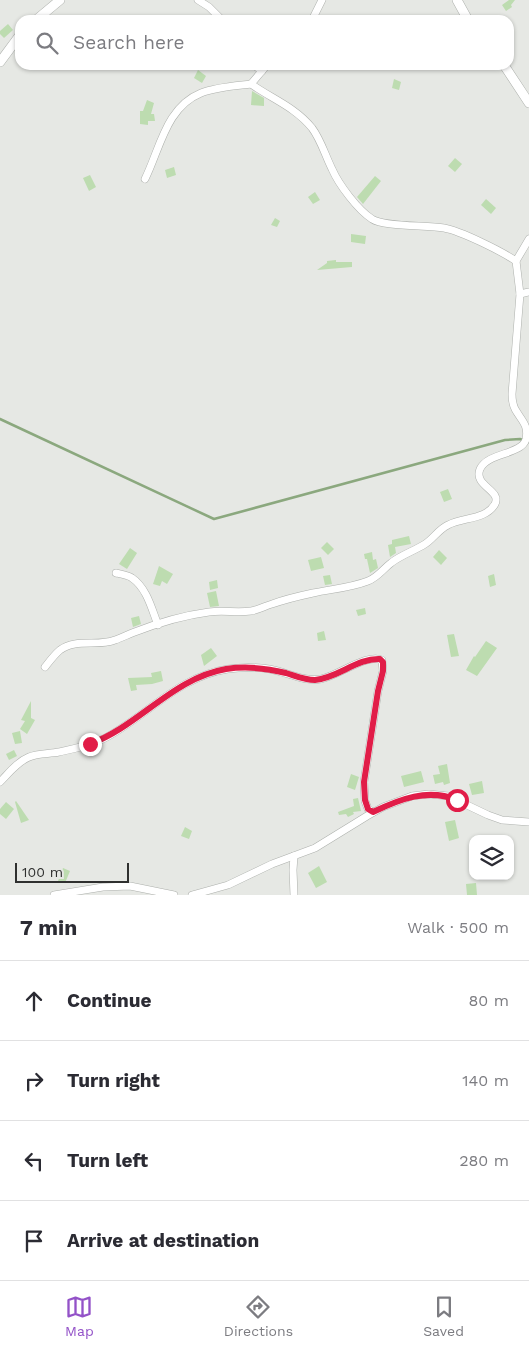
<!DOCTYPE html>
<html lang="en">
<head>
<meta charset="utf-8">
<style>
  :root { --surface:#fff; --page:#f7f7f7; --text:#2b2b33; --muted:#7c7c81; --line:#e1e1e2; --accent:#9352c8 }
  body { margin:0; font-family:"Work Sans",sans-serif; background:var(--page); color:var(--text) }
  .controls { position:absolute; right:15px; bottom:15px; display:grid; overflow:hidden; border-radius:10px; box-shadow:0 1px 4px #0004 }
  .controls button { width:45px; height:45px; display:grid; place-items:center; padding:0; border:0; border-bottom:1px solid var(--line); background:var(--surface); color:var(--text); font:25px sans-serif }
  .scale { position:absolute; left:15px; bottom:12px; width:114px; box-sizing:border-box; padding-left:5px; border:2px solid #2f302f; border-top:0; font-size:14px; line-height:18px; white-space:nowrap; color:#2f302f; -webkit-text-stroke:4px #e6e8e4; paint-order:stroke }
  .stop { position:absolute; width:15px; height:15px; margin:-11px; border:4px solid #e11d48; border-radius:50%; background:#fff }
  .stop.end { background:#e11d48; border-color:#fff; box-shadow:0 1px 5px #0008 }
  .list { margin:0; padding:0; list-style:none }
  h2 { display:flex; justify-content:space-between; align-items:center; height:65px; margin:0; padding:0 20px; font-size:21px }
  h2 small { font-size:16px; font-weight:400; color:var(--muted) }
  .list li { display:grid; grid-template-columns:32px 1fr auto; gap:15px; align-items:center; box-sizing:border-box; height:80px; padding:0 20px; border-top:1px solid var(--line) }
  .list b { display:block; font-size:19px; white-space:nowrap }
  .list em { font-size:16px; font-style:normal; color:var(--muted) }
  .icon { flex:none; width:28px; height:28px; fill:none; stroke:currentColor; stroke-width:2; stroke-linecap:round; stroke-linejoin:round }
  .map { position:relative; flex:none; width:529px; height:895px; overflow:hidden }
  .search { position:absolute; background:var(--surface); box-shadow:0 1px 4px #0004; left:15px; right:15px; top:15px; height:55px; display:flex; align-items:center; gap:12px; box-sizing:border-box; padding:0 18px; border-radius:15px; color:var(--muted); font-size:19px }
  .sheet { height:385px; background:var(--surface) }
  nav { display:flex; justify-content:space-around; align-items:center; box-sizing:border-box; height:70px; border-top:1px solid var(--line); background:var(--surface); font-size:14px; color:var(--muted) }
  nav a { display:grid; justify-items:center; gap:2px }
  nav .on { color:var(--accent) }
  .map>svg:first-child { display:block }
</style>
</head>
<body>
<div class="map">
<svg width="529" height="895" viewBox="0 0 529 895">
  <rect width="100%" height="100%" fill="#e6e8e4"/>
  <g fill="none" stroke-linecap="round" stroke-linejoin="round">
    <!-- stream -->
    <path stroke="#8ba87e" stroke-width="2.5" d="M0,419L214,519L505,440L520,439L529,442"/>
  </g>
  <!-- building -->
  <g fill="#bddcb0">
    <path d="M509,0H515L511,5L512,7L506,11L502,5Z"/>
    <path d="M8,24L13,30L4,38L0,34V31Z"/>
    <path d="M198,70L206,76L202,83L194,78Z"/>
    <path d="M394,79L401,82L399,90L392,88Z"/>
    <path d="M252,91L264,98V106L251,105Z"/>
    <path d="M147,100L154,103L151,114H154L155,121H148V125L140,124V111H143Z"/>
    <path d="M455,158L462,164L455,172L448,166Z"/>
    <path d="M174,167L176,175L167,178L165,170Z"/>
    <path d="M90,175L96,187L89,191L83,178Z"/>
    <path d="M375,176L381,181L363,204L357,197Z"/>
    <path d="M315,192L320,200L313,204L308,197Z"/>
    <path d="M486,199L496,208L491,214L481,205Z"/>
    <path d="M275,218L280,221L277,227L271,225Z"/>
    <path d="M351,234L366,236L365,244L351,242Z"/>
    <path d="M336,260V262H352V267L317,270L327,263V261Z"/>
    <path d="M448,489L452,499L444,502L440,492Z"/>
    <path d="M409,536L411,544L395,547L396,553L390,557L388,545L392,544V540Z"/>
    <path d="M327,542L334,549L328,555L321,548Z"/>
    <path d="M130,548L137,553L127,569L119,564Z"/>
    <path d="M439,550L447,558L441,565L433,557Z"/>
    <path d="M372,552L373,560L376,559L378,568L370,573L367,559H365L364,554Z"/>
    <path d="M321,557L324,568L311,571L308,560Z"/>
    <path d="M159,566L173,574L167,584L162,581L160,586L153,584Z"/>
    <path d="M494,574L496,585L490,587L488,576Z"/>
    <path d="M330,575L332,584L325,585L323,576Z"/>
    <path d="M217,580L218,588L210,590L209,582Z"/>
    <path d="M216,591L219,606L210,607L207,593Z"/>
    <path d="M365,608L366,614L358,616L356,610Z"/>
    <path d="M139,616L141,624L133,627L131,618Z"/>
    <path d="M324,631L326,640L318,641L317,633Z"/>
    <path d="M454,634L459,656L451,657L447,635Z"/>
    <path d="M486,641L497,648L477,676L466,670L474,656L475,657Z"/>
    <path d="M211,648L217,656L204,666L201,655Z"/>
    <path d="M161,671L163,681L152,684L136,685L137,690L131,691L128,678L152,677L151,673Z"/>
    <path d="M31,701V718L35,720L27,734L20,729L25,721L21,720Z"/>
    <path d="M20,731L22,743L15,744L12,733Z"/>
    <path d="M14,750L17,756L9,760L6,754Z"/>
    <path d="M447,764L450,783L444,785L443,782L435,784L433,775L440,774L438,766Z"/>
    <path d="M421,771L424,782L404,787L401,776Z"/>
    <path d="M351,774L359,777L355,790L347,787Z"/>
    <path d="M482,781L484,793L472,795L469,784Z"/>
    <path d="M358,798L361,811L353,812L354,814L348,817L346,814L339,815L338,812L354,806L353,799Z"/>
    <path d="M16,801L29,820L21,823L15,802Z"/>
    <path d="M6,802L14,809L6,819L0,814V809Z"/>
    <path d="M455,820L459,838L449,841L445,822Z"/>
    <path d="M185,827L192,831L189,839L181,836Z"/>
    <path d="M319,866L327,882L316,888L308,873Z"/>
    <path d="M63,868L70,871L65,883L58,881Z"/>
    <path d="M476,883L477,895H467L466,884Z"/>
  </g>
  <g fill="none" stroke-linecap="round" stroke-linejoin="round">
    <!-- minor casing -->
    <g stroke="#adb0ac" stroke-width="8">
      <g id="minor">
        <path d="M198,0L209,7L222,20"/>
        <path d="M312,20L322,0"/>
        <path d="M254,65L262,71"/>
        <path d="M251,84C272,99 295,107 312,128C321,140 325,155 332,169C339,185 358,210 372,219C383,227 427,225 444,228C461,231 501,251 516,261"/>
        <path d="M145,179C160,149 166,107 201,93C216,87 234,86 251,84L267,65"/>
        <path d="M520,294L529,292"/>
        <path d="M116,573C121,574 128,575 132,578C147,588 152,610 158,625"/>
        <path d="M45,667C49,662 54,655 60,650C76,638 98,647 115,640C121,638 127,635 132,633C155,624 186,615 209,612C223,610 237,613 251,611C258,610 265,606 272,604C286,599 299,596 313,593C331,589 350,588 368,581C378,577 383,569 391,563C401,555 414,551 425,544C433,539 439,529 448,525C463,517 486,520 495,504C502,490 473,486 480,469C488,452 522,455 526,439C529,425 521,420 515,409C513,405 512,399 512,394L520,294L516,261L529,239"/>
        <path d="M0,782C9,773 17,762 29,757C38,753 49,754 59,752C73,749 89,746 103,739C145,718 178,676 228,669C241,667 256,667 269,669C287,672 303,682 321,679C338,676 367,653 382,660L383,671L378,691L364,782L365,801L368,809L373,812"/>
        <path d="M294,856L293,870L294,895"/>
        <path d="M54,895L103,887L130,886L174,895"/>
        <path d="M192,895L228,885L272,864L315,848L367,816L383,807L412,796L429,794L448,796L488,815L502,820L529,822"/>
      </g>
    </g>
    <!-- tertiary casing -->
    <g stroke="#adb0ac" stroke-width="10">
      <g id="tertiary">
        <path d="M457,0L468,20"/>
        <path d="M36,20L60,0"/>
        <path d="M0,62L20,35"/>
        <path d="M504,65L529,103"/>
      </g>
    </g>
    <!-- minor -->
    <use href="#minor" stroke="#fff" stroke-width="7"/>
    <!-- tertiary -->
    <use href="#tertiary" stroke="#fff" stroke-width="9"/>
  </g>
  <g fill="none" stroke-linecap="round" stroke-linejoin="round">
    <!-- route -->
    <path stroke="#e11d48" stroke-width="6" d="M90,744C139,726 173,678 226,669C246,666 266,668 286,673C296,676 304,680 315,680C338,678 357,658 380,659L383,662V671L378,691L364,782L365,800L368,809L373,812C400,799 428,788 457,800"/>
  </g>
</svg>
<div class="controls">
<button><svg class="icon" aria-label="layers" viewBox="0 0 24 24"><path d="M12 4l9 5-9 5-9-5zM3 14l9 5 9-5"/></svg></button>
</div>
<div class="scale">100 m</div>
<div class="stop" style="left:457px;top:800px"></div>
<div class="stop end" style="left:90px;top:744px"></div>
<div class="search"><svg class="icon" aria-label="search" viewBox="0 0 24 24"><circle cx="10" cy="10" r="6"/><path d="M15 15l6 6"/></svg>Search here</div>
</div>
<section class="sheet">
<h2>7 min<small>Walk · 500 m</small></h2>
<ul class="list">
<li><svg class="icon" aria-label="ahead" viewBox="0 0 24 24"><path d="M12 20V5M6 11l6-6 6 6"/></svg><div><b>Continue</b></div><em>80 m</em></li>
<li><svg class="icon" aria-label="right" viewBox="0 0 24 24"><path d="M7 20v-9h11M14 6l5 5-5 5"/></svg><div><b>Turn right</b></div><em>140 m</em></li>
<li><svg class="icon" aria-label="left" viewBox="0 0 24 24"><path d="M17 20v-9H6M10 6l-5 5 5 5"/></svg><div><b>Turn left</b></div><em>280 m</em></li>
<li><svg class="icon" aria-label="arrive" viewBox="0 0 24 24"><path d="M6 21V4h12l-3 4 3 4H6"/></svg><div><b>Arrive at destination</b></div></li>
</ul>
</section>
<nav>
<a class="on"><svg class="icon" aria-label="map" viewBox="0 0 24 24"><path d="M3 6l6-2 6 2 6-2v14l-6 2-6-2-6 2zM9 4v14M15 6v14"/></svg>Map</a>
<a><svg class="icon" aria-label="directions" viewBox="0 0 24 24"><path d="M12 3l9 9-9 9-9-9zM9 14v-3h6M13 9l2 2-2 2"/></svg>Directions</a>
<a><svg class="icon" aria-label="saved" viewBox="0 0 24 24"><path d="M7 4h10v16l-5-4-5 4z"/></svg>Saved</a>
</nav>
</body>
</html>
